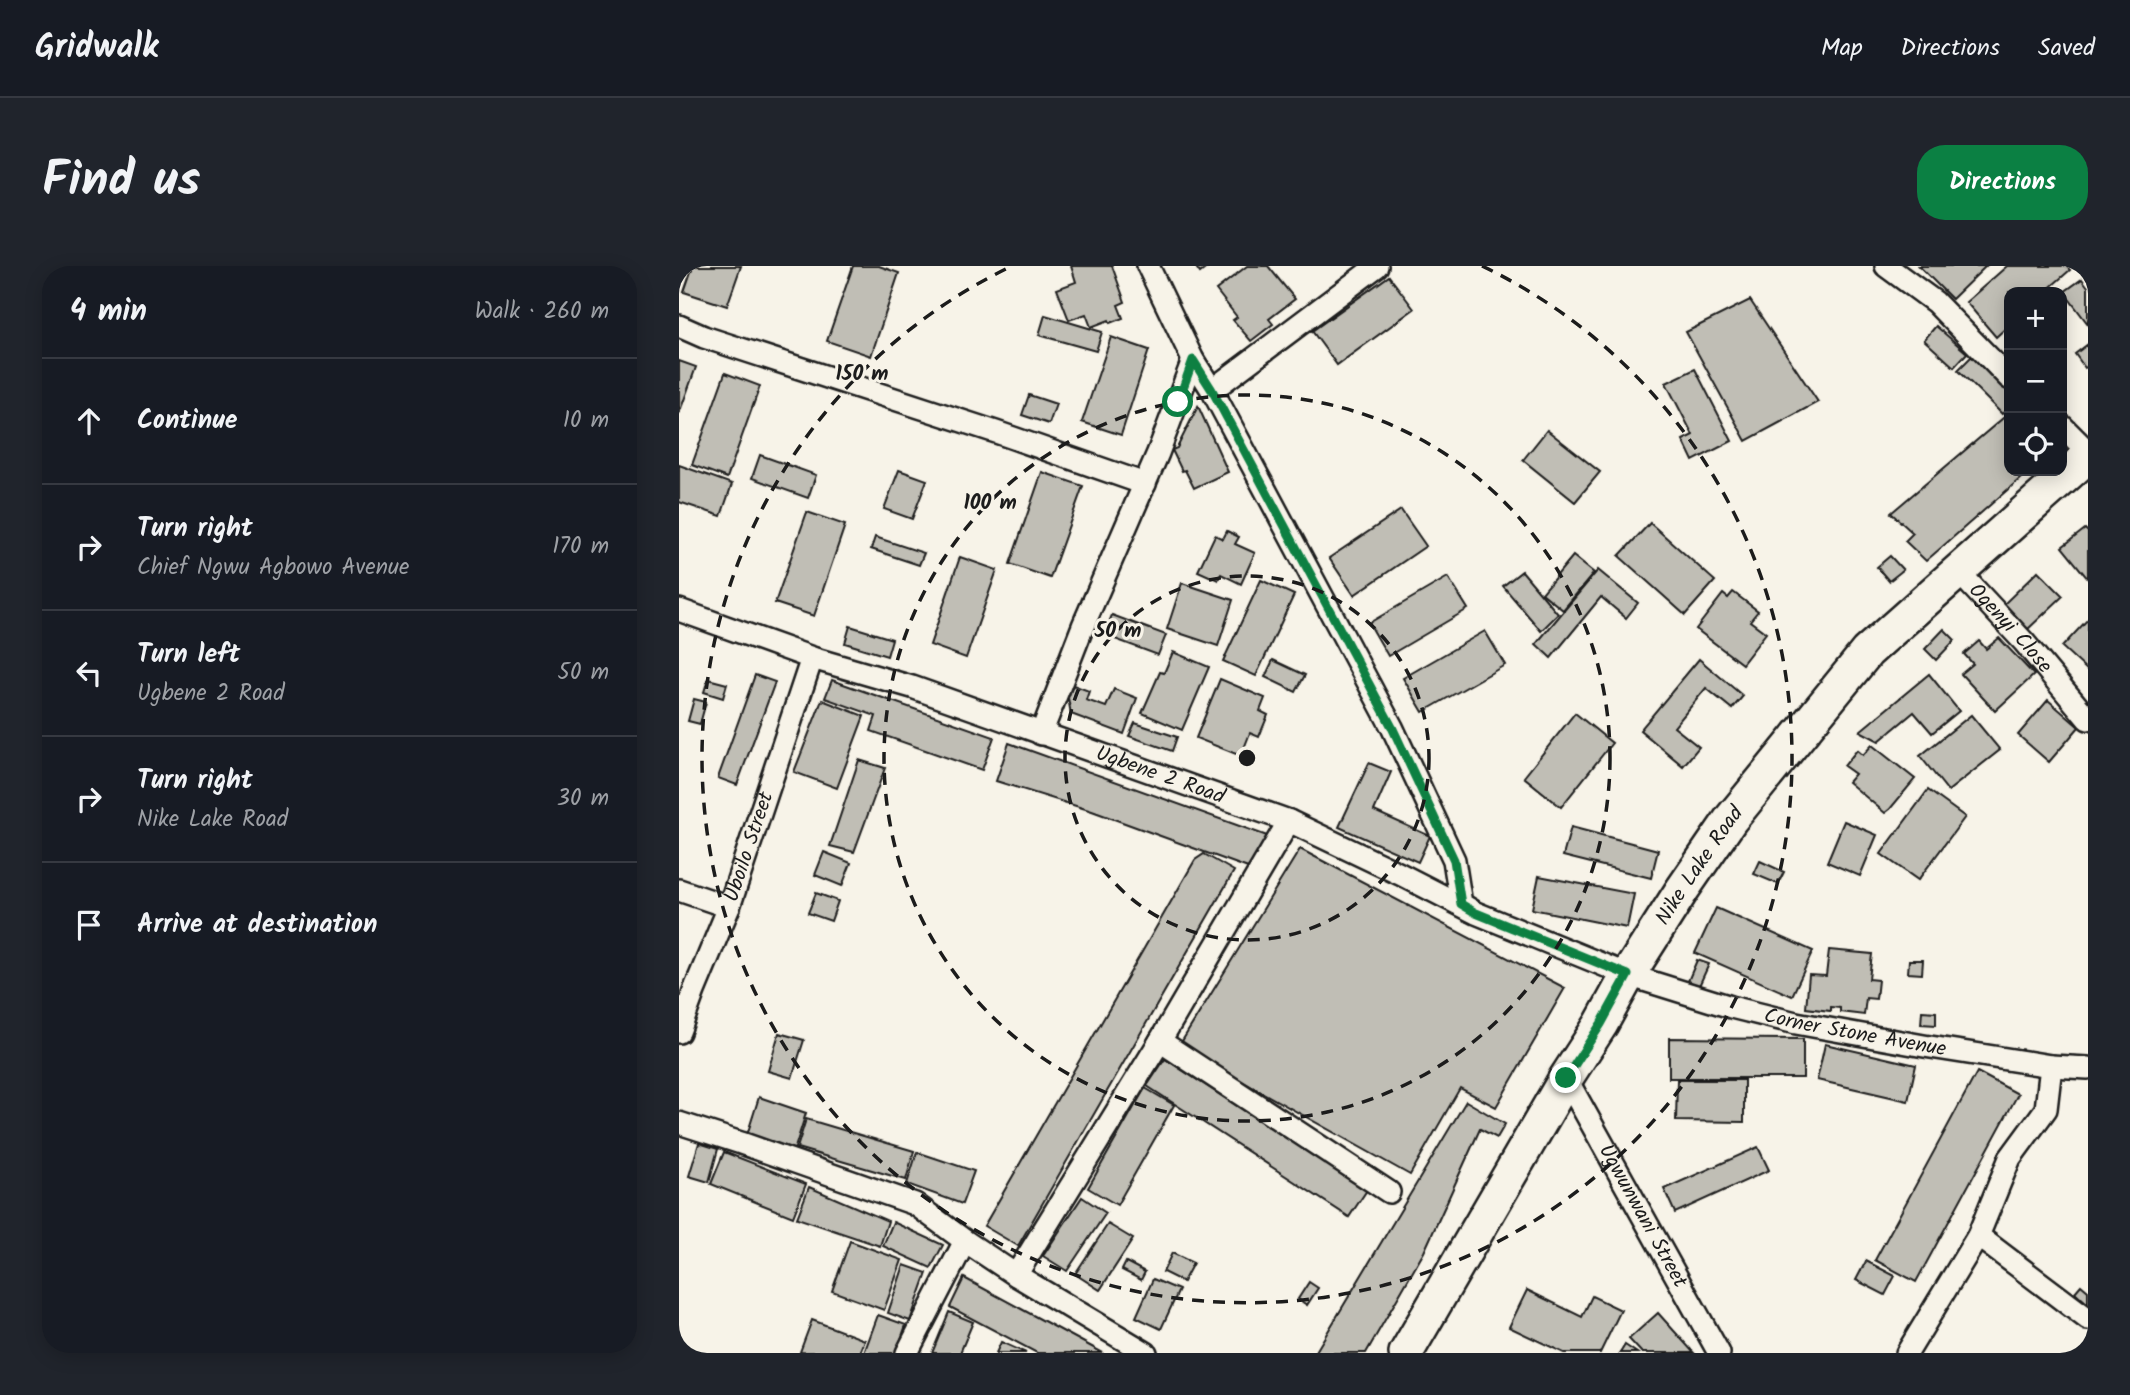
<!DOCTYPE html>
<html lang="en">
<head>
<meta charset="utf-8">
<style>
  :root { --surface:#171b24; --page:#20242c; --text:#f1f3f6; --muted:#9ea1a6; --line:#363941; --accent:#0b8043 }
  body { margin:0; font-family:Kalam,sans-serif; background:var(--page); color:var(--text) }
  .controls { position:absolute; right:21px; top:21px; display:grid; overflow:hidden; border-radius:14px; box-shadow:0 4px 18px #0003 }
  .controls button { width:63px; height:63px; display:grid; place-items:center; padding:0; border:0; border-bottom:2px solid var(--line); background:var(--surface); color:var(--text); font:35px sans-serif }
  .stop { position:absolute; width:21px; height:21px; margin:-16px; border:5px solid #0b8043; border-radius:50%; background:#fff }
  .stop.end { background:#0b8043; border-color:#fff; box-shadow:0 2px 7px #0008 }
  .list { margin:0; padding:0; list-style:none }
  h2 { display:flex; justify-content:space-between; align-items:center; height:91px; margin:0; padding:0 28px; font-size:30px }
  h2 small { font-size:23px; font-weight:400; color:var(--muted) }
  .list li { display:grid; grid-template-columns:46px 1fr auto; gap:21px; align-items:center; box-sizing:border-box; height:126px; padding:0 28px; border-top:2px solid var(--line) }
  .list b { display:block; font-size:26px; white-space:nowrap }
  .list p { margin:0; font-size:23px; white-space:nowrap; color:var(--muted) }
  .list em { font-size:23px; font-style:normal; color:var(--muted) }
  .icon { flex:none; width:38px; height:38px; fill:none; stroke:currentColor; stroke-width:2; stroke-linecap:round; stroke-linejoin:round }
  .map { position:relative; flex:none; width:1409px; height:1087px; overflow:hidden; border-radius:28px }
  header { display:flex; align-items:center; gap:42px; box-sizing:border-box; height:98px; padding:0 35px; background:var(--surface); border-bottom:2px solid var(--line) }
  header strong { font-size:33px }
  nav { display:flex; gap:38px; margin-inline-start:auto; font-size:24px }
  .intro { display:flex; align-items:center; justify-content:space-between; box-sizing:border-box; height:168px; padding:0 42px }
  h1 { margin:0; font-size:49px }
  .button { padding:18px 32px; border-radius:28px; background:var(--accent); color:#fff; font-size:24px; font-weight:700 }
  main { display:flex; gap:42px; padding:0 42px }
  aside { flex:1; background:var(--surface); border-radius:28px; box-shadow:0 4px 18px #0003 }
  .map>svg:first-child { display:block }
</style>
</head>
<body>
<header>
<strong>Gridwalk</strong>
<nav><a>Map</a><a>Directions</a><a>Saved</a></nav>
</header>
<div class="intro"><h1>Find us</h1><a class="button">Directions</a></div>
<main>
<aside>
<h2>4 min<small>Walk · 260 m</small></h2>
<ul class="list">
<li><svg class="icon" aria-label="ahead" viewBox="0 0 24 24"><path d="M12 20V5M6 11l6-6 6 6"/></svg><div><b>Continue</b></div><em>10 m</em></li>
<li><svg class="icon" aria-label="right" viewBox="0 0 24 24"><path d="M7 20v-9h11M14 6l5 5-5 5"/></svg><div><b>Turn right</b><p>Chief Ngwu Agbowo Avenue</p></div><em>170 m</em></li>
<li><svg class="icon" aria-label="left" viewBox="0 0 24 24"><path d="M17 20v-9H6M10 6l-5 5 5 5"/></svg><div><b>Turn left</b><p>Ugbene 2 Road</p></div><em>50 m</em></li>
<li><svg class="icon" aria-label="right" viewBox="0 0 24 24"><path d="M7 20v-9h11M14 6l5 5-5 5"/></svg><div><b>Turn right</b><p>Nike Lake Road</p></div><em>30 m</em></li>
<li><svg class="icon" aria-label="arrive" viewBox="0 0 24 24"><path d="M6 21V4h12l-3 4 3 4H6"/></svg><div><b>Arrive at destination</b></div></li>
</ul>
</aside>
<div class="map">
<svg width="1409" height="1087" viewBox="0 0 1409 1087">
  <rect width="100%" height="100%" fill="#f7f3e8"/>
  <filter id="ink" filterUnits="userSpaceOnUse"><feTurbulence type="fractalNoise" baseFrequency=".0143" numOctaves="2"/><feDisplacementMap in="SourceGraphic" scale="14" xChannelSelector="R" yChannelSelector="G"/><feConvolveMatrix kernelMatrix="1 2 1 2 8 2 1 2 1" color-interpolation-filters="sRGB"/></filter>
  <g filter="url(#ink)">
    <!-- building -->
    <g fill="#c0beb5" stroke="#1c1c1c" stroke-width="2">
      <path d="M0,0H6L0,16Z"/>
      <path d="M14,0H62L48,40L5,26Z"/>
      <path d="M174,0H200L220,7L192,90L148,75Z"/>
      <path d="M392,0H433L446,36L439,39L444,52L431,57L430,54L412,61L407,48L390,54L378,23L397,16Z"/>
      <path d="M516,0H530L521,7Z"/>
      <path d="M568,0H589L616,33L590,53L594,58L572,75L554,54L558,51L537,24Z"/>
      <path d="M1240,0H1307L1273,33Z"/>
      <path d="M1328,0H1387L1391,4L1366,26H1330V59L1317,71L1287,36Z"/>
      <path d="M710,10L735,43L658,99L633,65Z"/>
      <path d="M1403,13L1409,21V58L1385,26Z"/>
      <path d="M1071,34L1139,136L1067,175L1007,66Z"/>
      <path d="M366,49L423,66L417,85L360,69Z"/>
      <path d="M1257,60L1288,87L1275,101L1245,74Z"/>
      <path d="M432,71L470,84L442,169L403,156Z"/>
      <path d="M1409,78V100L1406,102L1396,88Z"/>
      <path d="M1293,90L1330,127V141L1323,148L1279,104Z"/>
      <path d="M0,95L17,101L0,148Z"/>
      <path d="M1016,103L1053,175L1014,195L1004,174L1014,169L987,117Z"/>
      <path d="M46,107L81,120L48,212L13,199Z"/>
      <path d="M350,129L377,138L370,158L343,149Z"/>
      <path d="M519,140L549,206L515,222L506,204L503,205L493,184L498,182Z"/>
      <path d="M1330,147V205H1350L1247,295L1226,275L1234,267L1212,247Z"/>
      <path d="M868,164L921,206L896,236L844,194Z"/>
      <path d="M81,189L137,209L129,232L73,212Z"/>
      <path d="M0,199L53,218L42,250L0,236Z"/>
      <path d="M220,204L248,214L233,253L205,243Z"/>
      <path d="M363,206L404,220L371,312L331,298Z"/>
      <path d="M722,244L747,280L675,329L650,292Z"/>
      <path d="M128,246L166,259L135,350L96,337Z"/>
      <path d="M971,257L1036,315L1006,349L940,290Z"/>
      <path d="M1406,263L1409,266V313L1383,281Z"/>
      <path d="M548,265L560,271L556,278L576,287L562,318L542,308L539,314L519,305L536,269L544,273Z"/>
      <path d="M196,271L245,287L240,299L192,283Z"/>
      <path d="M894,290L915,307L884,344L863,327Z"/>
      <path d="M1211,290L1224,304L1210,315L1198,301Z"/>
      <path d="M281,291L318,304L287,392L251,379Z"/>
      <path d="M919,304L959,337L947,352L922,331L872,392L857,378Z"/>
      <path d="M843,305L879,348L862,365L824,320Z"/>
      <path d="M1359,305L1384,330L1349,363L1325,338Z"/>
      <path d="M769,311L789,343L709,390L690,357Z"/>
      <path d="M582,314L615,329L577,410L544,395Z"/>
      <path d="M503,317L554,334L539,380L488,363Z"/>
      <path d="M1054,326L1079,345L1071,355L1087,367L1063,398L1017,363L1044,328L1049,332Z"/>
      <path d="M433,349L487,369L479,389L425,369Z"/>
      <path d="M1409,353V405L1383,381Z"/>
      <path d="M171,360L213,373L208,390L166,377Z"/>
      <path d="M1265,363L1276,374L1257,394L1246,383Z"/>
      <path d="M806,365L826,399L744,446L724,412Z"/>
      <path d="M1320,372L1355,409L1316,445L1282,408L1294,398L1285,388L1300,375L1307,383Z"/>
      <path d="M494,386L530,401L503,464L463,447L481,406L485,407Z"/>
      <path d="M1020,393L1064,430L1053,443L1027,422L995,461L1020,481L1004,500L961,464Z"/>
      <path d="M594,394L626,409L617,426L586,411Z"/>
      <path d="M1250,408L1280,445L1253,467L1235,446L1200,475L1181,465Z"/>
      <path d="M76,409L96,416L58,519L39,512Z"/>
      <path d="M29,413L48,418L44,432L25,426Z"/>
      <path d="M541,413L586,432L581,445L589,449L580,471L571,467L562,490L517,472Z"/>
      <path d="M153,414L315,471L303,504L192,465L197,450L146,432Z"/>
      <path d="M394,419L410,425L407,434L427,441L435,423L458,432L445,468L392,448L389,432Z"/>
      <path d="M15,433L27,436L21,458L9,455Z"/>
      <path d="M143,434L185,450L158,522L115,506Z"/>
      <path d="M1369,434L1400,461L1370,496L1339,469Z"/>
      <path d="M896,447L933,477L882,541L845,511Z"/>
      <path d="M1292,449L1321,484L1269,525L1241,490Z"/>
      <path d="M456,457L498,471L493,485L450,470Z"/>
      <path d="M330,477L591,571L569,602L413,545L317,515Z"/>
      <path d="M1193,479L1236,513L1211,543L1206,547L1169,516L1176,508L1165,500L1178,484L1184,489Z"/>
      <path d="M180,494L206,502L175,586L151,580Z"/>
      <path d="M690,497L712,506L695,545L751,570L739,596L660,561Z"/>
      <path d="M1249,524L1286,551L1239,614L1202,588Z"/>
      <path d="M1165,555L1198,569L1181,610L1148,596Z"/>
      <path d="M892,561L979,584L972,612L884,590Z"/>
      <path d="M621,583L886,722L817,841L781,822L731,909L500,780Z"/>
      <path d="M145,586L172,597L163,620L136,609Z"/>
      <path d="M525,588L555,605L339,980L305,960L516,594Z"/>
      <path d="M1081,595L1105,606L1099,618L1075,608Z"/>
      <path d="M860,610L955,628L948,662L853,643Z"/>
      <path d="M137,627L159,635L152,655L129,647Z"/>
      <path d="M1037,642L1134,685L1113,730L1016,687Z"/>
      <path d="M1150,684L1193,688L1190,713L1199,714L1197,733L1187,732L1185,749L1161,746V742L1152,741V745L1127,742L1130,709L1147,710Z"/>
      <path d="M1018,694L1030,698L1020,720L1009,715Z"/>
      <path d="M1230,694H1244L1243,708L1229,707Z"/>
      <path d="M1243,745L1257,746V759L1242,758Z"/>
      <path d="M100,767L125,774L113,812L89,805Z"/>
      <path d="M990,772L1124,773V812H990Z"/>
      <path d="M1146,778L1237,799L1229,835L1138,814Z"/>
      <path d="M486,793L688,924L670,951L468,820Z"/>
      <path d="M1298,806L1339,828L1237,1016L1196,994Z"/>
      <path d="M998,814H1065V856L997,855Z"/>
      <path d="M466,822L495,839L438,939L409,922Z"/>
      <path d="M80,831L127,847L115,885L68,869Z"/>
      <path d="M787,835L826,858L818,872L801,863L745,986L687,1087H636Z"/>
      <path d="M127,853L235,885L227,914L118,882Z"/>
      <path d="M20,877L39,883L30,916L10,910Z"/>
      <path d="M1079,881L1090,904L996,947L985,923Z"/>
      <path d="M45,886L127,918L114,951L32,918Z"/>
      <path d="M238,886L295,905L283,938L228,918Z"/>
      <path d="M130,921L209,955L201,980L118,952Z"/>
      <path d="M403,931L427,947L388,1005L364,990Z"/>
      <path d="M214,956L264,979L252,1002L204,980Z"/>
      <path d="M429,958L454,973L421,1024L396,1008Z"/>
      <path d="M171,975L223,994L205,1044L153,1025Z"/>
      <path d="M493,987L514,997L504,1016L484,1006Z"/>
      <path d="M1187,995L1216,1010L1206,1029L1177,1014Z"/>
      <path d="M447,996L466,1006L462,1014L443,1004Z"/>
      <path d="M225,999L248,1007L231,1055L209,1047Z"/>
      <path d="M285,1012L424,1087H358L271,1041Z"/>
      <path d="M474,1013L500,1024L482,1063L457,1051Z"/>
      <path d="M630,1016L639,1022L628,1039L619,1033Z"/>
      <path d="M1402,1019L1409,1025V1038L1396,1026Z"/>
      <path d="M848,1024L903,1051L913,1030L942,1044L921,1087H885L830,1061Z"/>
      <path d="M270,1046L294,1056L281,1087H253Z"/>
      <path d="M979,1047L1015,1087H963L950,1073Z"/>
      <path d="M199,1049L227,1059L217,1087H185Z"/>
      <path d="M133,1054L186,1074L181,1087L121,1086Z"/>
      <path d="M322,1076L347,1087H317Z"/>
      <path d="M946,1079L958,1087H941Z"/>
    </g>
    <g fill="none" stroke-linecap="round" stroke-linejoin="round">
      <!-- street casing -->
      <g stroke="#1c1c1c" stroke-width="26">
        <g id="street">
          <path d="M469,0L514,94L533,124L713,461L775,594L782,638L792,644"/>
          <path d="M1207,0L1256,36L1330,112"/>
          <path d="M0,60L25,71L317,166L466,218"/>
          <path d="M533,124L698,0"/>
          <path d="M1383,160L1409,186"/>
          <path id="s1" d="M1278,304L1345,376L1409,453"/>
          <path id="s2" d="M0,344L133,392L233,421L610,555L721,608L797,647L949,709L1052,741L1117,757L1245,780L1372,800L1409,802"/>
          <path d="M362,468L404,360L479,187L514,94"/>
          <path d="M0,624L50,641"/>
          <path id="s3" d="M0,766L15,725L50,641L133,392"/>
          <path d="M481,775L710,926"/>
          <path id="s4" d="M887,812L1040,1087"/>
          <path d="M0,857L62,877L236,938L286,975L337,1009L481,775L610,555"/>
          <path d="M1299,970L1409,1053"/>
          <path d="M337,1009L467,1087"/>
          <path d="M228,1087L286,975"/>
          <path d="M1228,1087L1299,970L1331,892L1367,843L1372,800"/>
        </g>
      </g>
      <!-- primary casing -->
      <g stroke="#1c1c1c" stroke-width="38">
        <g id="primary">
          <path id="s5" d="M727,1087L887,812L922,758L949,709L1003,624L1052,553L1188,386L1409,190"/>
        </g>
      </g>
      <!-- street -->
      <use href="#street" stroke="#f7f3e8" stroke-width="21"/>
      <!-- primary -->
      <use href="#primary" stroke="#f7f3e8" stroke-width="33"/>
    </g>
  </g>
  <g fill="none" stroke-linecap="round" stroke-linejoin="round" filter="url(#ink)">
    <!-- route -->
    <path stroke="#0b8043" stroke-width="9" d="M499,136L514,94L533,124L713,461L775,594L782,638L797,647L949,709L922,758L887,812"/>
  </g>
  <!-- distance rings -->
  <g fill="none" stroke="#1c1c1c" stroke-width="3.5" stroke-dasharray="12 9">
    <circle cx="568" cy="492" r="182"/>
    <circle cx="568" cy="492" r="363"/>
    <path d="M803 0A545 545 0 1 1 333 0"/>
  </g>
  <g text-anchor="middle" dominant-baseline="central" stroke-width="6" stroke-linejoin="round" paint-order="stroke">
    <!-- street labels -->
    <g font-size="21" fill="#1c1c1c" stroke="#f7f3e8">
      <text stroke="none"><textPath href="#s1" startOffset="79">Ogenyi Close</textPath></text>
      <text stroke="none"><textPath href="#s2" startOffset="509">Ugbene 2 Road</textPath></text>
      <text stroke="none"><textPath href="#s3" startOffset="198">Uboilo Street</textPath></text>
      <text stroke="none"><textPath href="#s5" startOffset="569">Nike Lake Road</textPath></text>
      <text stroke="none"><textPath href="#s2" startOffset="1253">Corner Stone Avenue</textPath></text>
      <text stroke="none"><textPath href="#s4" startOffset="158">Ugwunwani Street</textPath></text>
    </g>
  </g>
  <circle cx="568" cy="492" r="10" fill="#1c1c1c" stroke="#f7f3e8" stroke-width="3.5"/>
  <g font-size="21" text-anchor="middle" font-weight="bold" fill="#1c1c1c" stroke="#f7f3e8" stroke-width="6" stroke-linejoin="round" paint-order="stroke">
    <text x="183" y="114">150 m</text>
    <text x="311" y="243">100 m</text>
    <text x="439" y="371">50 m</text>
  </g>
</svg>
<div class="controls">
<button>+</button>
<button>−</button>
<button><svg class="icon" aria-label="locate" viewBox="0 0 24 24"><circle cx="12" cy="12" r="6"/><path d="M12 2v4M12 18v4M2 12h4M18 12h4"/></svg></button>
</div>
<div class="stop" style="left:499px;top:136px"></div>
<div class="stop end" style="left:887px;top:812px"></div>
</div>
</main>
</body>
</html>
